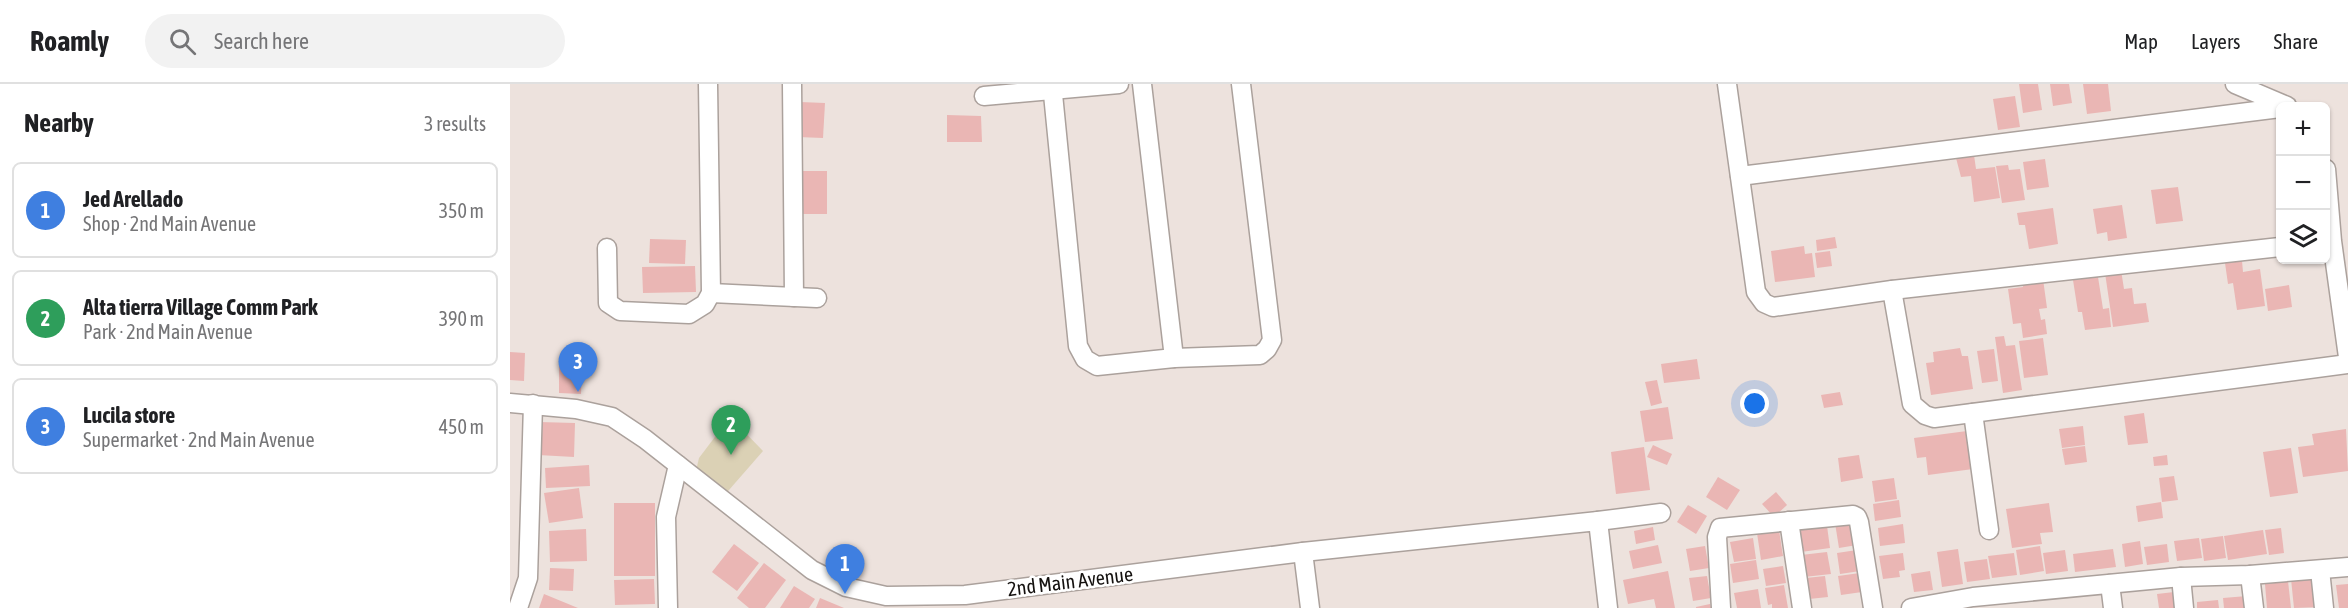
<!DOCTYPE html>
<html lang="en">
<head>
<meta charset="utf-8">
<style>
  :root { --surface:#fff; --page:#f2f2f2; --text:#202124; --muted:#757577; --line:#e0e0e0; --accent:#1a73e8 }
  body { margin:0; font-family:"Asap Condensed",sans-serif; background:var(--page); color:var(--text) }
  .controls { position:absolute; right:18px; top:18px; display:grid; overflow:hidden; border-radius:9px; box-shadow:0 2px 4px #0004 }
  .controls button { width:54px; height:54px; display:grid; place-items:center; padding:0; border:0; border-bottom:2px solid var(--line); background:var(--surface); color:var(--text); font:30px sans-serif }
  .you { position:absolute; left:1245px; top:320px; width:21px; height:21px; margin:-15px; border:4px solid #fff; border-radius:50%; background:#1a73e8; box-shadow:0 0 0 9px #1a73e833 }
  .badge { display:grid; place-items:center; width:39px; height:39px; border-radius:50%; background:var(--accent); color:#fff; font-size:20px; font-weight:700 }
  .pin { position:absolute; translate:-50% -50px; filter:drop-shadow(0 2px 3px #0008) }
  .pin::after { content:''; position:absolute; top:32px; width:21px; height:18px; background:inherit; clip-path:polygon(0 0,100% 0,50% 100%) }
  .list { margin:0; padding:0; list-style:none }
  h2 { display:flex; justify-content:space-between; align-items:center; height:78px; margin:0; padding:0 24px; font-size:26px }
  h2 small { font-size:20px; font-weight:400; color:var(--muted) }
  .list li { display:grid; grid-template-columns:39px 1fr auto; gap:18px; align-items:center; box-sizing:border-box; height:96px; margin:0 12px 12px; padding:0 12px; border:2px solid var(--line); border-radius:9px }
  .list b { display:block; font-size:22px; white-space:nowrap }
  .list p { margin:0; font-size:20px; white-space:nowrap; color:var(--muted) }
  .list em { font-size:20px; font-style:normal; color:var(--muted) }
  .icon { flex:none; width:33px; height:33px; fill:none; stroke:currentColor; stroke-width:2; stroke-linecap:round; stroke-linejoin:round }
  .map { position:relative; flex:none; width:1838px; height:524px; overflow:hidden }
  header { display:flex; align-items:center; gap:36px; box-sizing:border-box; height:84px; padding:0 30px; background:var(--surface); border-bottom:2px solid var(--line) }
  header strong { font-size:28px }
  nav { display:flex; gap:33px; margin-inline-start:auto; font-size:21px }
  .search { width:420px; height:54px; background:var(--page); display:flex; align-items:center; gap:15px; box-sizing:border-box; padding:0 21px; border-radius:33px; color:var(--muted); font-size:22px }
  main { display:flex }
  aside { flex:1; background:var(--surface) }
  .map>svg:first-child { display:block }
</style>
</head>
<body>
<header>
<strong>Roamly</strong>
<div class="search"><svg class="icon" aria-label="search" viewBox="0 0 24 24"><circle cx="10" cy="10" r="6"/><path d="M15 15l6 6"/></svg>Search here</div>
<nav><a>Map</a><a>Layers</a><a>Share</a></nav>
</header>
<main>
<aside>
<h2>Nearby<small>3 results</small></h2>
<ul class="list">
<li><span class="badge" style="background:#3f7fe0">1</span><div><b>Jed Arellado</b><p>Shop · 2nd Main Avenue</p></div><em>350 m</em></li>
<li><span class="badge" style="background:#2e9e5b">2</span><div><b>Alta tierra Village Comm Park</b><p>Park · 2nd Main Avenue</p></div><em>390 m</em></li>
<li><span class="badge" style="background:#3f7fe0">3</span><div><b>Lucila store</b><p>Supermarket · 2nd Main Avenue</p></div><em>450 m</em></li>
</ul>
</aside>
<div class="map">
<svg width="1838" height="524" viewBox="0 0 1838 524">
  <rect width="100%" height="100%" fill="#ede2dd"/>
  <!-- green -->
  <path fill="#dbd1b5" d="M220,333L253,367L212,414L185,391L189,374Z"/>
  <!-- building -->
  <g fill="#eab6b4">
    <path d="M1509,0H1528L1532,26L1513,29Z"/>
    <path d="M1540,0H1559L1562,19L1543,22Z"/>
    <path d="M1573,0H1598L1601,27L1577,30Z"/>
    <path d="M1505,12L1510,43L1488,46L1483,15Z"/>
    <path d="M290,18L315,19L313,54L288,53Z"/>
    <path d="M437,31L471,32L472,58H437Z"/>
    <path d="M1464,71L1466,85L1485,83L1490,114L1464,118L1461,92L1451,93L1446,74Z"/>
    <path d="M1535,75L1539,103L1517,106L1513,78Z"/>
    <path d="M1498,81L1499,86L1510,85L1515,116L1492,119L1486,82Z"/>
    <rect x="287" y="87" width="30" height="43"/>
    <path d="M1668,103L1673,137L1646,140L1641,106Z"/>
    <path d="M1612,121L1617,154L1598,157L1597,148L1587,150L1583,125Z"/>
    <path d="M1543,124L1548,160L1519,165L1515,141H1509L1507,129Z"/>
    <path d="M1325,153L1327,164L1307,167L1306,156Z"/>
    <path d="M140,155L176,156L175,180L139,179Z"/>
    <path d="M1294,162L1295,170L1302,169L1305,193L1265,198L1261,167Z"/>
    <path d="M1320,167L1322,182L1307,184L1305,169Z"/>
    <path d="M1732,177L1733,188L1750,185L1755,222L1727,226L1723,199L1718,200L1715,179Z"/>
    <path d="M185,182L186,208L133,209L132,183Z"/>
    <path d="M1611,186L1614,205L1622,204L1624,220L1636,219L1639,238L1603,243L1595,189Z"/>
    <path d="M1588,193L1593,225L1599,224L1601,243L1575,246L1572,228H1568L1563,196Z"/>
    <path d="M1533,195L1537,224L1529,225L1531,236L1535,235L1537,250L1513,254L1511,239L1503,240L1498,205L1513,203L1512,198Z"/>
    <path d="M1779,201L1782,223L1758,227L1755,205Z"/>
    <path d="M1494,252L1496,262L1505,261L1512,306L1493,309L1485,253Z"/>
    <path d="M1533,254L1538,291L1514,294L1509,257Z"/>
    <path d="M1450,264L1452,272H1458L1463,305L1421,311L1416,279L1424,278L1423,268Z"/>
    <path d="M1484,265L1488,297L1472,299L1467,267Z"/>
    <path d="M0,268L15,269L14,297L0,296Z"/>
    <path d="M1187,275L1190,295L1154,299L1151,280Z"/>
    <path d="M49,279L72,280L71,310L49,309Z"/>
    <path d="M1147,296L1152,319L1141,322L1135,298Z"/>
    <path d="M1330,308L1333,321L1314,324L1311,311Z"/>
    <path d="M1158,323L1163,355L1135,358L1130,327Z"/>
    <path d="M1634,329L1638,359L1618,361L1614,332Z"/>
    <path d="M29,338L65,339L64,373L28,371Z"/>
    <path d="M1573,342L1575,361L1552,364L1549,345Z"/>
    <path d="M1836,345L1838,387L1793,393L1788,363L1804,361L1802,350Z"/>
    <path d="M1457,347L1463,385L1418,391L1416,373L1407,374L1404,354Z"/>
    <path d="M1143,361L1162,370L1157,381L1137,373Z"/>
    <path d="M1575,362L1577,378L1555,381L1552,365Z"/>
    <path d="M1134,363L1140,406L1106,410L1101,368Z"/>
    <path d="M1781,364L1788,409L1760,413L1753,368Z"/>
    <path d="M1349,371L1353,394L1331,398L1328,374Z"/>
    <path d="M1657,371L1658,381L1644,382L1643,373Z"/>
    <path d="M79,381L80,402L36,404L35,384Z"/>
    <path d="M1664,392L1668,416L1652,418L1649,394Z"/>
    <path d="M1208,393L1230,406L1217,426L1196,413Z"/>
    <path d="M1384,394L1387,415L1365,418L1362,397Z"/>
    <path d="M69,404L73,434L39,439L34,409Z"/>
    <path d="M1266,408L1277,421L1264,433L1252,420Z"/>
    <path d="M1389,416L1391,433L1365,437L1363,420Z"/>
    <path d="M1651,418L1653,434L1628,438L1626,422Z"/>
    <rect x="104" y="419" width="41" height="73"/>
    <path d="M1539,419L1543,448L1530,449L1532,460L1502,464L1496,425Z"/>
    <path d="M1178,421L1197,432L1186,450L1167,438Z"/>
    <path d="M1343,436L1347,461L1329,464L1325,439Z"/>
    <path d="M1393,440L1395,459L1370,462L1368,444Z"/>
    <path d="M1317,442L1320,464L1291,468L1288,446Z"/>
    <path d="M1143,443L1145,456L1126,460L1124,447Z"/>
    <path d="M1771,444L1774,469L1759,471L1755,446Z"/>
    <path d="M76,445L77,477L40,478L39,447Z"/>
    <path d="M1269,446L1273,472L1251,476L1247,449Z"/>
    <path d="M1753,446L1757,470L1718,476L1714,452Z"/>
    <path d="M1713,452L1716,474L1694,477L1691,455Z"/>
    <path d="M1243,454L1246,475L1224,478L1220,458Z"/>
    <path d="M1689,454L1692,474L1667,477L1664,457Z"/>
    <path d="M1630,457L1633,480L1615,483L1612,460Z"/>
    <path d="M224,460L249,479L227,507L202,488Z"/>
    <path d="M1657,460L1659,478L1637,481L1634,463Z"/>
    <path d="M1148,461L1152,479L1123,485L1119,467Z"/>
    <path d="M1195,462L1199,484L1180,487L1176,465Z"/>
    <path d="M1530,462L1534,487L1510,491L1506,466Z"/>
    <path d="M1448,465L1453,500L1432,503L1427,468Z"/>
    <path d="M1603,465L1606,483L1565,488L1563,470Z"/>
    <path d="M1347,466L1350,487L1330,490L1327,469Z"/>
    <path d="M1555,466L1558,487L1536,490L1533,469Z"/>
    <path d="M1317,468L1321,490L1294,493L1291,471Z"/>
    <path d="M1393,469L1395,486L1389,487L1390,493L1373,495L1369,472Z"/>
    <path d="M1504,469L1507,491L1482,494L1478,472Z"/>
    <path d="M1477,475L1480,495L1457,498L1454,478Z"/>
    <path d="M1246,476L1249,495L1223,499L1220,480Z"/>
    <path d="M254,479L276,496L255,524H239L227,514Z"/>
    <path d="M1273,482L1276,499L1256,502L1253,485Z"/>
    <path d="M40,484L64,485L63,507L39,506Z"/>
    <path d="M1158,487L1165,524H1146L1144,515L1118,520L1113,496Z"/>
    <path d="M1420,487L1423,506L1404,508L1401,490Z"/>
    <path d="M1350,489L1352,508L1331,511L1328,492Z"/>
    <path d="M1197,492L1201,514L1183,517L1179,494Z"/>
    <path d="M1315,492L1318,513L1299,515L1296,494Z"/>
    <path d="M1807,493L1810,523L1784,524L1781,495Z"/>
    <path d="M144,495L145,520L105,521L104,496Z"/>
    <path d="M1778,497L1781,524H1757L1755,500Z"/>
    <path d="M1838,500V524H1829L1826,501Z"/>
    <path d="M1274,501L1278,524H1262V520L1258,521L1255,504Z"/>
    <path d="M284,502L305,515L299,524H270Z"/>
    <path d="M1248,505L1251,524H1227L1224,509Z"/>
    <path d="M1664,508L1666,524H1649L1647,510Z"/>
    <path d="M34,510L68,524H29Z"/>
    <path d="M1737,512L1738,524H1714L1713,514Z"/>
    <path d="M310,514L334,524H306Z"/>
    <path d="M1708,516L1709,524H1687V518Z"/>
    <path d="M1200,520L1201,524H1186V523Z"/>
  </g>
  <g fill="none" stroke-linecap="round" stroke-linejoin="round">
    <!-- minor casing -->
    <g stroke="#aba19c" stroke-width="21">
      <g id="minor">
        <path d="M282,0L284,213"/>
        <path d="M542,0L568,262L575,275L587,282L664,274L750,271L757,265L762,256L731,0"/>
        <path d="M632,0L664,274"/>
        <path d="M1217,0L1246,208L1254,219L1263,223L1382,206L1770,163"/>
        <path d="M1725,0L1777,22"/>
        <path d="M474,12L609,0"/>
        <path d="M1816,85L1822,157L1838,273"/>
        <path d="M1230,92L1770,24"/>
        <path d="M97,164L98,219L110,227L179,230L195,220L201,209L198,0"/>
        <path d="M1382,206L1402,320L1415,331L1424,334L1838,280"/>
        <path d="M201,209L307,214"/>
        <path d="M0,319L66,325L102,333L135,355L302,486L336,503L376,512L455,511L793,468L1088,437L1098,524"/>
        <path d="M1463,329L1479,446"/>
        <path d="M1088,437L1151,429"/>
        <path d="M1279,437L1292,524"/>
        <path d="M793,468L800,524"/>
        <path d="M1810,486L1814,524"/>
        <path d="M1740,491L1744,524"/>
        <path d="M1671,493L1674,524"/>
        <path d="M1600,500L1603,524"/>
        <path d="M8,524L18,494L23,320"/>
        <path d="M158,524L156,433L168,381"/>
        <path d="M1211,524L1207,453L1210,444L1343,431L1347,433L1349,438L1363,524"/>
        <path d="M1401,524L1463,513L1671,493L1740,491L1838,483"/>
      </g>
    </g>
    <!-- minor -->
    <use href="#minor" stroke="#fff" stroke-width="18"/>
  </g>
  <g text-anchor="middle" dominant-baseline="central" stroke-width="5" stroke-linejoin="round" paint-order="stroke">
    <!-- street labels -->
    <g font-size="20" fill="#14110f" stroke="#fff">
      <text transform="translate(560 497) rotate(-7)">2nd Main Avenue</text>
    </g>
  </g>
</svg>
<div class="controls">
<button>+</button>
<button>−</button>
<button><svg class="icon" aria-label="layers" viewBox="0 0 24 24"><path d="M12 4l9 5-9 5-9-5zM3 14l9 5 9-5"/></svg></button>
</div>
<div class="you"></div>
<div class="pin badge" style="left:335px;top:510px;background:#3f7fe0">1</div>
<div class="pin badge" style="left:221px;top:371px;background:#2e9e5b">2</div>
<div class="pin badge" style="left:68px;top:308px;background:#3f7fe0">3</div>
</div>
</main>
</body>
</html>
